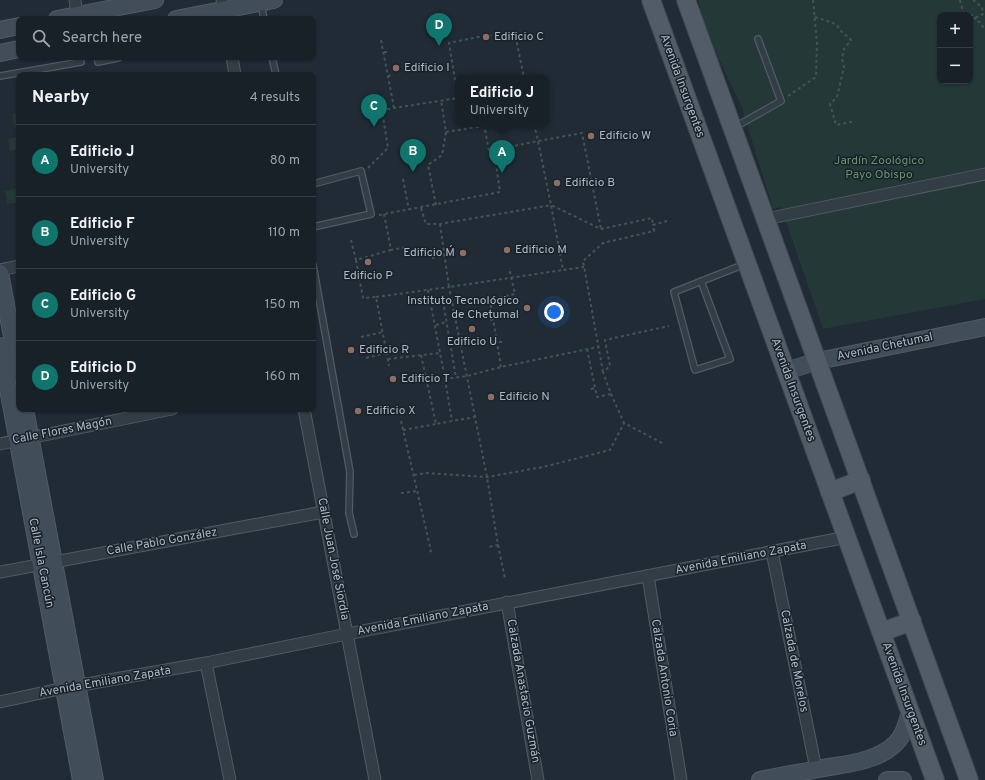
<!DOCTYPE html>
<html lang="en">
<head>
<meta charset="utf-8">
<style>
  :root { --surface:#182028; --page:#212830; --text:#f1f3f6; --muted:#9fa3a8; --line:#363e45; --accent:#0f766e }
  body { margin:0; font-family:Overpass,sans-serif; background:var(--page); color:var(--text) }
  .controls { position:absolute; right:12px; top:12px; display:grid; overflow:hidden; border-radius:8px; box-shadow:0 1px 3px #0004 }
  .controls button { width:36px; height:36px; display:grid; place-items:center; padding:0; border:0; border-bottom:1px solid var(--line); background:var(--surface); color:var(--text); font:20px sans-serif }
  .you { position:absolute; left:554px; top:312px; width:14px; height:14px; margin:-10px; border:3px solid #fff; border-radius:50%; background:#1a73e8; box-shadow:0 0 0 6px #1a73e833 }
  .badge { display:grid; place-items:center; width:26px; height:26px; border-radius:50%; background:var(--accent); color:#fff; font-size:13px; font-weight:700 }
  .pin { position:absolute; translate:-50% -33px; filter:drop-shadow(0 1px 2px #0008) }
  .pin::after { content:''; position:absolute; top:21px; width:14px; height:12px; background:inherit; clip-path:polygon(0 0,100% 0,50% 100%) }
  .popup { position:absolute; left:455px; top:75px; width:94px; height:52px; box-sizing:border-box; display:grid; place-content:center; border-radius:8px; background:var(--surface); filter:drop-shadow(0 1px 3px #0005); font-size:13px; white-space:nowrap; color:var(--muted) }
  .popup b { font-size:15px; color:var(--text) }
  .popup::after { content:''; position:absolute; left:50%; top:100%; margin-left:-8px; border:8px solid transparent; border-top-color:var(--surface) }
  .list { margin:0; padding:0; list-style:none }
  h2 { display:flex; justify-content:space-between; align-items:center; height:52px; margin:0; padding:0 16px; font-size:17px }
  h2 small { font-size:13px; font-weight:400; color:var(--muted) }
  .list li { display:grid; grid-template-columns:26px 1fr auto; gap:12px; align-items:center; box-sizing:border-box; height:72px; padding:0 16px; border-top:1px solid var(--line) }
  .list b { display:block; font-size:15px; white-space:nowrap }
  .list p { margin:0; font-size:13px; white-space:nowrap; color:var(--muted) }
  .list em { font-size:13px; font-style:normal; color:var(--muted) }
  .icon { flex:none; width:22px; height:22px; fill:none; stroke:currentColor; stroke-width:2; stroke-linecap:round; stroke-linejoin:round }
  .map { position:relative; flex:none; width:985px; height:780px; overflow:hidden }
  .search { position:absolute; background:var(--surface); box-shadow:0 1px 3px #0004; left:16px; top:16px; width:300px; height:44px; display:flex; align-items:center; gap:10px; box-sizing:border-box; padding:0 14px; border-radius:8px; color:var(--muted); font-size:15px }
  .panel { position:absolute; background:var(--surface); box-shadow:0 1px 3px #0004; left:16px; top:72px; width:300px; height:340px; border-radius:8px }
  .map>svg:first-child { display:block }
</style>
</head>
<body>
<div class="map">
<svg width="985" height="780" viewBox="0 0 985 780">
  <rect width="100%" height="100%" fill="#202b35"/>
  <!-- green -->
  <g fill="#233837" fill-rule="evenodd">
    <path d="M698,0H985V299L823,329L781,207L773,209L741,105L705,30ZM940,15H970V81H940Z"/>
    <path d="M19,112V149L10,151L8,139L17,137L12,114Z"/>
    <path d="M19,188V202L7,204L5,191Z"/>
  </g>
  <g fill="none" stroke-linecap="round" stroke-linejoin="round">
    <!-- lane casing -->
    <g stroke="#515b64" stroke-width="8">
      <g id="lane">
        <path d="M261,4L264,19"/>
        <path d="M97,57L98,62L118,58"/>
        <path d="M272,57L276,75"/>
        <path d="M0,76L81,62L80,57"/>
        <path d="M735,127L781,101L758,39"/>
        <path d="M313,184L361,171L371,214L313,227"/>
        <path d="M313,265L350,472L349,513L354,534"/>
        <path d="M701,281L730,359L695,370L674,292L745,264"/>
      </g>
    </g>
    <!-- street casing -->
    <g stroke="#515b64" stroke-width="13">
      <g id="street">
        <path d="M75,0L77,15"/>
        <path d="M222,0L226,19"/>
        <path d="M232,57L235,75"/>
        <path d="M766,219L985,174"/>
        <path d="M0,270L19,266"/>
        <path d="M304,409L375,780"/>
        <path d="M0,444L172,409"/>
        <path d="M772,552L816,769"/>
        <path d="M0,572L323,512"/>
        <path d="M648,576L681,780"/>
        <path d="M507,602L538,780"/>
        <path d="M206,663L230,780"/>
        <path d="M0,702L64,688L206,663L347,634L847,537"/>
      </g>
    </g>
    <!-- secondary casing -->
    <g stroke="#515b64" stroke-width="18">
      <g id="secondary">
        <path d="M57,19L155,0"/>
        <path d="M176,19L274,0"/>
        <path d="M0,30L19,26"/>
        <path d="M0,53L19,49"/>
        <path d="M0,273L19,374"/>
        <path d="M0,346L81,780"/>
        <path d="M786,371L818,361L985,327"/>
        <path d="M25,409L95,780"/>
        <path d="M760,780C779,776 798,773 818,769C843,764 875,763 895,744C904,736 907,722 910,711"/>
        <path d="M887,780H903"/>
      </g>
    </g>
    <!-- primary casing -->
    <g stroke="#3d464f" stroke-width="20">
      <g id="primary">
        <path d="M651,0L935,780"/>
        <path d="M686,0L969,780"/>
        <path d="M830,492L861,480"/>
        <path d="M882,632L912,621"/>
      </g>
    </g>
    <!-- path -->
    <g stroke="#415555" stroke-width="2" stroke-dasharray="3 3" stroke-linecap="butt">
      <path d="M960,0L963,12L968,15"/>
      <path d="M973,0L982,7L983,14L975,18"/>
      <path d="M970,15H974L976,21L980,22L985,30"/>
      <path d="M815,17L836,24L841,31L851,40L844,49L842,59L844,67L837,97L830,104L836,125L855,121"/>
      <path d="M381,40L394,108"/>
      <path d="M384,52H389"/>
      <path d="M388,76L393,75"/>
      <path d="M546,84L549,83"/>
      <path d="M788,96L816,77L817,43L813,0"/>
      <path d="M458,98L449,43L478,37L515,33L524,78"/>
      <path d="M484,124L489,151L538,141L551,205L601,229L652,218L653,225"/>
      <path d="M534,124L538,141L582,133L601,229"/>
      <path d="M446,132L478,127L481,124"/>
      <path d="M368,168L388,148L382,110L458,98"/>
      <path d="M403,179L409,210"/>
      <path d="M436,205L428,165L442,155L446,132L441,100"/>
      <path d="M421,208L426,224H440L551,205L563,270L584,267"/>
      <path d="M384,214L391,250L406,247"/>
      <path d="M379,215L500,192L494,150"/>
      <path d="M440,224L449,287L563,270"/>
      <path d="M351,240L356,260L391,250"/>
      <path d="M432,258L445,255"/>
      <path d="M356,260L363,298L376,297L389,366"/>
      <path d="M428,290L445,379L467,376L501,367L598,347"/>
      <path d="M376,297L449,287L487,477L498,545L488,547"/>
      <path d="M443,301L456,378"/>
      <path d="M431,303L452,299"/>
      <path d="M490,320L498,318"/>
      <path d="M436,325L446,322"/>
      <path d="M361,337L383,332"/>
      <path d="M493,342H502"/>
      <path d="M587,349L597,397L611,394"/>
      <path d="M421,355L436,424L475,417"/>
      <path d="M366,358L387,353"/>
      <path d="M388,359L440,353"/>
      <path d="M501,367L490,300L515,294L509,268"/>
      <path d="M603,372L583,261L603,243L654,231L653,225L667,221"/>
      <path d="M445,379L452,421"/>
      <path d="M591,389L595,388"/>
      <path d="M401,421L431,551L428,553"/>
      <path d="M403,430L436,424"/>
      <path d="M662,443L624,423L611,394L603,372L610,366L605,340L669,326"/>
      <path d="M414,475L426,473L487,477L543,467L610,450L624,423"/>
      <path d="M401,493L417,491"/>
      <path d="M498,545L505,579"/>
    </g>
    <!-- lane -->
    <use href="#lane" stroke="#333d46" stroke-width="5.5"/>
    <!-- street -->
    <use href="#street" stroke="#333d46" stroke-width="11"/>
    <!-- secondary -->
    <use href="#secondary" stroke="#414d58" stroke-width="16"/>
    <!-- primary -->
    <use href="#primary" stroke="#515c66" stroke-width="18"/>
  </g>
  <!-- markers -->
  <g fill="#8d6e63" stroke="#19222a" stroke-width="1.5">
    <circle cx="486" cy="37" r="4"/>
    <circle cx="396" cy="68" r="4"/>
    <circle cx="591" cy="136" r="4"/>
    <circle cx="557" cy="183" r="4"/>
    <circle cx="507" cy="250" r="4"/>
    <circle cx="463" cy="253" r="4"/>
    <circle cx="368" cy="262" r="4"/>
    <circle cx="527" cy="308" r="4"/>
    <circle cx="472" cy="329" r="4"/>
    <circle cx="351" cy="350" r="4"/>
    <circle cx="393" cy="379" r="4"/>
    <circle cx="491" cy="397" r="4"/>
    <circle cx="358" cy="411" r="4"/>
  </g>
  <g text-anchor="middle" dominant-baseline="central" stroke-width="3" stroke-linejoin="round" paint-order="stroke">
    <!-- poi labels -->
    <g font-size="12" fill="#adb8c3" stroke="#19222a" text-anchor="start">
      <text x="494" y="37">Edificio C</text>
      <text x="404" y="68">Edificio I</text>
      <text x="599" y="136">Edificio W</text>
      <text x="565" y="183">Edificio B</text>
      <text x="515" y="250">Edificio M</text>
      <text x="455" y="253" text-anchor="end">Edificio M´</text>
      <text x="368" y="276" text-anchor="middle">Edificio P</text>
      <text x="519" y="301" text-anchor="end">Instituto Tecnológico<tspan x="519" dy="14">de Chetumal</tspan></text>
      <text x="472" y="342" text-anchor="middle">Edificio U</text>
      <text x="359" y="350">Edificio R</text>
      <text x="401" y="379">Edificio T</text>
      <text x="499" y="397">Edificio N</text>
      <text x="366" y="411">Edificio X</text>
    </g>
    <!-- street labels -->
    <g font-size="12" fill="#adb8c3" stroke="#19222a">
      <text transform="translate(682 86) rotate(70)">Avenida Insurgentes</text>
      <text transform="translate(885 347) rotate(-12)">Avenida Chetumal</text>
      <text transform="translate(793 390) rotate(70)">Avenida Insurgentes</text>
      <text transform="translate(62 431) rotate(-11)">Calle Flores Magón</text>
      <text transform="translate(162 542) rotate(-10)">Calle Pablo González</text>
      <text transform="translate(741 558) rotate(-11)">Avenida Emiliano Zapata</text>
      <text transform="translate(333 559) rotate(79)">Calle Juan José Siordia</text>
      <text transform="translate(41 563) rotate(79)">Calle Isla Cancún</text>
      <text transform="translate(423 619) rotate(-11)">Avenida Emiliano Zapata</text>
      <text transform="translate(794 661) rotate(79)">Calzada de Morelos</text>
      <text transform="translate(664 678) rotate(81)">Calzada Antonio Coria</text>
      <text transform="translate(105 682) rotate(-10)">Avenida Emiliano Zapata</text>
      <text transform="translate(523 691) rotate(80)">Calzada Anastacio Guzmán</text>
      <text transform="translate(904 694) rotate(70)">Avenida Insurgentes</text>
    </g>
    <!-- park labels -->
    <g font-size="12" fill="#66926b" stroke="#19222a">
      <text x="879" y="161">Jardín Zoológico<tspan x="879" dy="14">Payo Obispo</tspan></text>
    </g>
  </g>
</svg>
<div class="controls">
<button>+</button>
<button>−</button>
</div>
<div class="you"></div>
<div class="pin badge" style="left:502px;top:173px">A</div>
<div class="popup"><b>Edificio J</b>University</div>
<div class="pin badge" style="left:413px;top:172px">B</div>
<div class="pin badge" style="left:374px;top:127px">C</div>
<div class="pin badge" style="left:439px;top:46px">D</div>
<div class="search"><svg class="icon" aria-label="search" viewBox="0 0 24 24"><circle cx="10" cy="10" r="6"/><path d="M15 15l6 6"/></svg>Search here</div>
<section class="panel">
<h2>Nearby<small>4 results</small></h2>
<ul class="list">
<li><span class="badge">A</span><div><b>Edificio J</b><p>University</p></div><em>80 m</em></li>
<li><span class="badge">B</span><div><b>Edificio F</b><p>University</p></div><em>110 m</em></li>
<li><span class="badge">C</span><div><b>Edificio G</b><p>University</p></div><em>150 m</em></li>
<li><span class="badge">D</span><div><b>Edificio D</b><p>University</p></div><em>160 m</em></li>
</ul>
</section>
</div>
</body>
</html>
